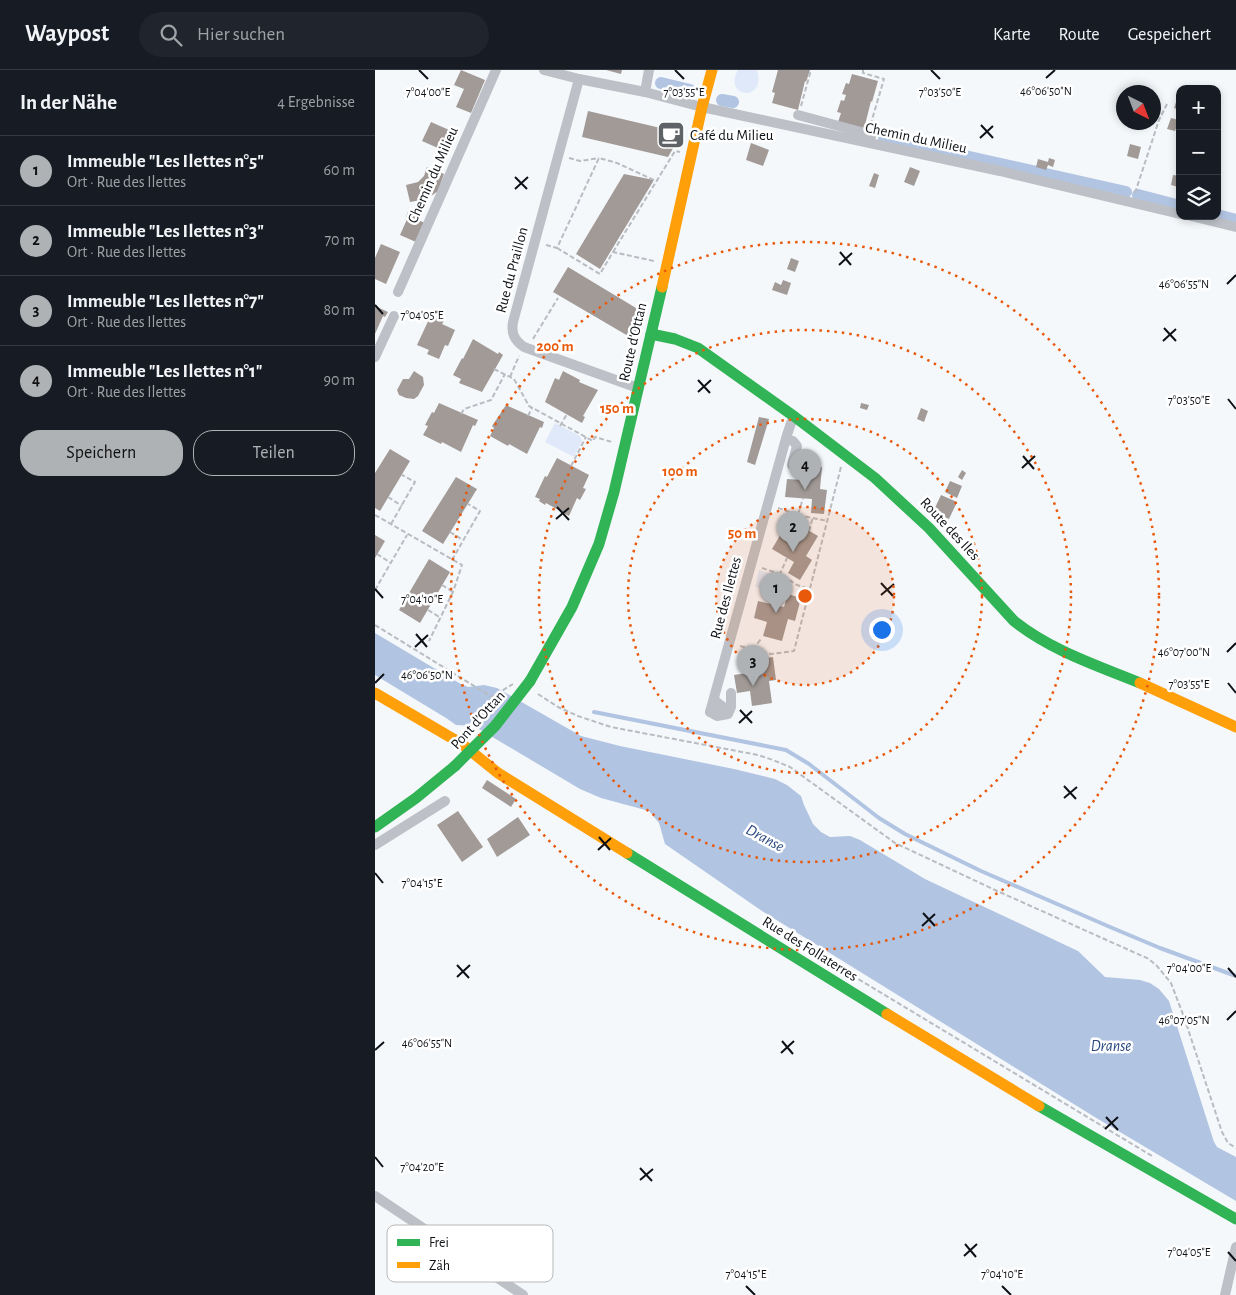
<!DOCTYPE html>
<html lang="de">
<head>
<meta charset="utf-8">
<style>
  :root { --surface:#171b24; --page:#20242c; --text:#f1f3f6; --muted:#9ea1a6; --line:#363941; --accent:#afb2b5 }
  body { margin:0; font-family:"Alegreya Sans",sans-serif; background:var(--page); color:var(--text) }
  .controls { position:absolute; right:15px; top:15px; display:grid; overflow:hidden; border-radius:10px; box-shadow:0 2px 8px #0003 }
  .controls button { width:45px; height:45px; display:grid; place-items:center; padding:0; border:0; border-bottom:1px solid var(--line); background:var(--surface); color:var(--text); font:25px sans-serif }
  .compass { position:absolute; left:741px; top:15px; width:45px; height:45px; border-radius:50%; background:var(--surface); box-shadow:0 2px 8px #0003; rotate:138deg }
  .you { position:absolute; left:506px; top:559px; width:18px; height:18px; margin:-12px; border:4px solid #fff; border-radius:50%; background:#1a73e8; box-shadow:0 0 0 8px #1a73e833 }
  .badge { display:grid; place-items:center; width:32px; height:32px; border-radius:50%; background:var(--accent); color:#111; font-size:16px; font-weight:700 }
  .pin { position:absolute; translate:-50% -41px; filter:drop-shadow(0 1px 2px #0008) }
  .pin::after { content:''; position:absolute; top:26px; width:18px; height:15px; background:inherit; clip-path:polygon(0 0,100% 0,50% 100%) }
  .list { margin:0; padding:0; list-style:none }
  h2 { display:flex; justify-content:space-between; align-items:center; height:65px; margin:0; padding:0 20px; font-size:21px }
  h2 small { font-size:16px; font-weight:400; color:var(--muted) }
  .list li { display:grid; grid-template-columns:32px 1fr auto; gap:15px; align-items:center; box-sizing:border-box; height:70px; padding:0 20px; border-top:1px solid var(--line) }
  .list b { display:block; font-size:19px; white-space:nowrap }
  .list p { margin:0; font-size:16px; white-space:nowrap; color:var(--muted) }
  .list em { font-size:16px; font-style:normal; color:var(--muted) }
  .actions { display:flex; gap:10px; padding:15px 20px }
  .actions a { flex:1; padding:11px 0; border:1px solid var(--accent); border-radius:20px; text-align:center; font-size:18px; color:var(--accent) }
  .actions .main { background:var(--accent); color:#111 }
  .icon { flex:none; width:28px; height:28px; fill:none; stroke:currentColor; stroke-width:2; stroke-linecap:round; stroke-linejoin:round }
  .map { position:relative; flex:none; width:861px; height:1225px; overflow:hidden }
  header { display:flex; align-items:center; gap:30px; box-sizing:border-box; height:70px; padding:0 25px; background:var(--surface); border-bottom:1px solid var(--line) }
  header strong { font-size:24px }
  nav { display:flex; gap:28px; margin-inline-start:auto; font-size:18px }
  .search { width:350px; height:45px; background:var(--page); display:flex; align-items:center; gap:12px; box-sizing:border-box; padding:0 18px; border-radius:28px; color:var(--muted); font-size:19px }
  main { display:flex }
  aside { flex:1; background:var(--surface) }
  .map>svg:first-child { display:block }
</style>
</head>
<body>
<header>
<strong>Waypost</strong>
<div class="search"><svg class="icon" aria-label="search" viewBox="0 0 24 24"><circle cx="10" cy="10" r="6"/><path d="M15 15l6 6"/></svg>Hier suchen</div>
<nav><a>Karte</a><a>Route</a><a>Gespeichert</a></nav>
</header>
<main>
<aside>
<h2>In der Nähe<small>4 Ergebnisse</small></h2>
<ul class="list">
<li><span class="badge">1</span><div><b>Immeuble &quot;Les Ilettes n°5&quot;</b><p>Ort · Rue des Ilettes</p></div><em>60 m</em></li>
<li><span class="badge">2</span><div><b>Immeuble &quot;Les Ilettes n°3&quot;</b><p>Ort · Rue des Ilettes</p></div><em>70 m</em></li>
<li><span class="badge">3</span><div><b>Immeuble &quot;Les Ilettes n°7&quot;</b><p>Ort · Rue des Ilettes</p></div><em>80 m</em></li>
<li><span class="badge">4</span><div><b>Immeuble &quot;Les Ilettes n°1&quot;</b><p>Ort · Rue des Ilettes</p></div><em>90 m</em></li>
</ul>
<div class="actions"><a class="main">Speichern</a><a>Teilen</a></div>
</aside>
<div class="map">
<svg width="861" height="1225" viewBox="0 0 861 1225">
  <rect width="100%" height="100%" fill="#f5f8fb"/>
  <!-- green -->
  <g fill="#e0e9f9">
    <path d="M363,0H382C392,33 347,28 363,0Z"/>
    <path d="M180,353L205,366L207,371L199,387L170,372Z"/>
    <path d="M384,500L394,503L397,521L380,517Z"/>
  </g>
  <!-- water -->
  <path fill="#b1c4e2" d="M0,563L84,613L93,617L109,615L122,618L206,666L245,676L359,699L400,709L412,715L426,726L429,735L438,754L446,762L455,767L475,766L485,770L550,809L703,881L730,907L765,910L775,913L784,919L794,931L839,1072L842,1077L861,1087V1131L718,1046L387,841L290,774L284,753L274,741L226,728L205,719L99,656L81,655L71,648L0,605Z"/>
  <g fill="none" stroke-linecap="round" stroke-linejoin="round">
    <!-- stream -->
    <path stroke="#b1c4e2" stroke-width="4" d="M219,642L411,680L434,694L504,748L530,764L606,801L735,857L785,878L861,906"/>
    <!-- canal -->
    <g stroke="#b1c4e2" stroke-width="12">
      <path d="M286,13L315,20"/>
      <path d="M347,30L358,32"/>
      <path d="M509,68L751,122"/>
      <path d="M763,125L805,136"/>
      <path d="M842,145L861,150"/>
    </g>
  </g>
  <!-- building -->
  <g fill="#a19a97">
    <path d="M86,0L110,10L96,43L81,37L89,19L79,15Z"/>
    <path d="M231,0H247L246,4Z"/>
    <path d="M403,0H435L431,12L430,11L423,40L397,33L400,23L397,22Z"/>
    <path d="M477,4L503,11L497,32L496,31L489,59L463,52L466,43L462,42L466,30L469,31L471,25L467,24L471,13L474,14Z"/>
    <path d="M804,23H805V40L799,38Z"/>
    <path d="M213,41L307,63L293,87L207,67Z"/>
    <path d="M796,48L804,50L800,61L792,59Z"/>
    <path d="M56,52L81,63L72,82L47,71Z"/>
    <path d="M376,73L394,80L388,96L371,90Z"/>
    <path d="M755,74L766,77L763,89L752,86Z"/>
    <path d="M674,88L680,90L678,97L673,95L671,100L661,97L663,89L673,92Z"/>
    <path d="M52,97L69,104L63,121L52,129L35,132L31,115L43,112L49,106Z"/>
    <path d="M535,97L545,101L539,116L529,112Z"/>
    <path d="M499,103L504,105L500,118L494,116Z"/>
    <path d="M249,104L279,110L225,199L201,184Z"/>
    <path d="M798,105L805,106L803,117L796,115Z"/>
    <path d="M34,139L46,145L43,150L50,153L41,172L25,165L33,147H31Z"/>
    <path d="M6,174L25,182L11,214L0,209V188Z"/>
    <path d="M416,188L424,191L420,202L412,199Z"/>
    <path d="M193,197L266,241L260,270L178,222Z"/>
    <path d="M408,210L416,213L412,225L397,220L400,212L406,215Z"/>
    <path d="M0,236L13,242L10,247L8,246L0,264Z"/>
    <path d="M56,245L69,251L67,254L80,260L73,276L70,275L64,289L52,284L54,280L42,275Z"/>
    <path d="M98,269L123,284L124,282L128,285L107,322L84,313L86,309L78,305L87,288L88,289Z"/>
    <path d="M39,301L48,307L49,315L43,326L39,329L31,328L24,325L22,320L28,309H34Z"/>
    <path d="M188,301L205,310L204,312L223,320L208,346L210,347L207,353L170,332L180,308L184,310Z"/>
    <path d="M64,333L103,350L100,356L98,355L86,382L67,372L66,374L48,365L53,356L50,355L57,342L59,343Z"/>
    <path d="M486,333L494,335L492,340L485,338Z"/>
    <path d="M131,335L169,352L167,358L165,357L152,384L134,374L133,376L115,366L119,358L117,356Z"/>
    <path d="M546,338L553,341L549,352L542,349Z"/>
    <path d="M384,347L394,349L380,395L372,392Z"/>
    <path d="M15,379L35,391L5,441L0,438V403Z"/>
    <path d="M182,388L214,405L208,418L211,419L205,430L202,428L194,446L171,433L170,435L164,431L165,429L160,427L170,406L172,407Z"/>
    <path d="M428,396L447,397L445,419L452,420L449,444L436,443L437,429L410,427L412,409L427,410Z"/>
    <path d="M587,400L591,403L587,410L583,407Z"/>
    <path d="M81,407L102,419L68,474L47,461Z"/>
    <path d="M575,411L587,416L582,428L570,422Z"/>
    <path d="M566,425L582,432L574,449L558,442Z"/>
    <path d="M426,456L443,466L431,486L437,490L425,510L413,503L419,492L397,479L407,462L419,469Z"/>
    <path d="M0,465L10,471L0,488Z"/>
    <path d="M54,489L75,502L45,553L24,540Z"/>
    <path d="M413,524L426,528L420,551L413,549L407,571L388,566L392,552L379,548L383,531L409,537Z"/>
    <path d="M398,587L401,610L394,611L397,633L377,636L375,621L362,623L359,605L386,601L385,589Z"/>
    <path d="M112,710L141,729L136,737L107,718Z"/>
    <path d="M83,741L108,777L87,792L62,755Z"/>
    <path d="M143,747L155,765L122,787L112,769Z"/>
  </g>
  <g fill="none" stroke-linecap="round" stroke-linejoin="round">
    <!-- path -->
    <g stroke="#b9bcc1" stroke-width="2" stroke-dasharray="5 2.5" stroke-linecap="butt">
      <path d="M488,0V3L509,9L496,53"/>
      <path d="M426,36L436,0"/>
      <path d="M194,88L205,91L224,88"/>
      <path d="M760,123L784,50L792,34"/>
      <path d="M171,175L182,178L224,88L242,93L281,111"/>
      <path d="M182,178L225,204L238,182L279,191"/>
      <path d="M238,182L300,81L305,82"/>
      <path d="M158,269L183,228"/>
      <path d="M119,299L139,309L154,336L218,371L220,367L237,372"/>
      <path d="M135,307L144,286"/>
      <path d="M86,344L89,339L116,330L130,304"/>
      <path d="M153,346L157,338"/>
      <path d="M185,356L192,344"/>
      <path d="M196,396L211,367"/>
      <path d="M13,427L27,436"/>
      <path d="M403,438L423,445L428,428"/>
      <path d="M0,445L87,495L78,522L54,571"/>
      <path d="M423,445L453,451"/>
      <path d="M16,454L40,412L27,405"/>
      <path d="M434,461L438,447"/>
      <path d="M75,462L88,470"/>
      <path d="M2,484L16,493"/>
      <path d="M77,490L105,441L93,434"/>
      <path d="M387,498L405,504L422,515L435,519"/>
      <path d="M67,515L78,522"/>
      <path d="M0,520L32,465"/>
      <path d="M400,535L405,504L412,488"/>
      <path d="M53,540L66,548"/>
      <path d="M0,555L117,627L138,614"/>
      <path d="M365,576L396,584L419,581L466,397"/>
      <path d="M377,602L378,579L386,569"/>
      <path d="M163,624L183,637L203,646L236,657L383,685L398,690L415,697L520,773L620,820L774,889L782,896L796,913L809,947L847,1062L853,1073L861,1078"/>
      <path d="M445,886L777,1086"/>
    </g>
    <!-- street -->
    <g stroke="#bdc1c7" stroke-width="10">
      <path d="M169,0L204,9L270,22L327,37L625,101L805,144"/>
      <path d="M204,9L138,252C136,263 139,270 149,277L263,318"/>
      <path d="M270,22L274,0"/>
      <path d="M423,45L497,65"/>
      <path d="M816,146L861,157"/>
      <path d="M23,222L121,0"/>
      <path d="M0,287L19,246"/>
      <path d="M411,369L418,371L422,376L417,395"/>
      <path d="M339,630L348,637L335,642L412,365L416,353L420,347"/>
      <path d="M335,642L342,646L353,644L356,637V623"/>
      <path d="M0,775L70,731"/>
      <path d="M0,1126L148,1225"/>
      <path d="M850,1225L861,1177"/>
    </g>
    <!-- fast -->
    <g stroke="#30b455" stroke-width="11">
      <path d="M276,264L300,269L323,278L420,347L500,408L554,458L639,551C677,581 721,595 765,613"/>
      <path d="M155,611L197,537L224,474L239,422L287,217"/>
      <path d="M0,757L41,728L80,696"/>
      <path d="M252,783L512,944"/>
      <path d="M664,1036L861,1149"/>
    </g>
    <!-- slow -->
    <g stroke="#ff9f0a" stroke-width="11">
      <path d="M287,217L327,37L337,0"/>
      <path d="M765,613L861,657"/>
      <path d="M0,623L87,674L123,703L252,783"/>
      <path d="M512,944L664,1036"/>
    </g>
    <!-- fast-bridge -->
    <path stroke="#30b455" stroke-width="11" d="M80,696L120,656L155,611"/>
  </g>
  <!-- ticks -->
  <path fill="none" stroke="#0e1116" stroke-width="2" d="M44,0L53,9M300,0L309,9M556,0L565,9M671,8L680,0M606,55L618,68M605,68L618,56M140,107L152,119M140,119L153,107M465,182L476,195M464,195L477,183M852,214L861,205M0,235L8,244M789,258L801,271M788,271L801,259M323,310L335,323M323,322L336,310M853,329L861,339M648,386L659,399M647,398L660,386M182,437L194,450M181,449L194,438M506,513L518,526M0,519L8,528M506,525L519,514M41,564L52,577M40,577L53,565M852,582L861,573M0,613L9,604M853,613L861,623M365,640L377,653M364,653L377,641M689,716L701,729M689,728L702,717M224,767L235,780M223,780L236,768M0,803L8,813M548,843L560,856M547,856L560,844M82,895L94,908M853,898L861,907M82,907L95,895M852,950L861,941M407,971L418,984M0,980L9,972M406,983L419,971M731,1047L743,1060M730,1059L743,1047M0,1087L8,1097M265,1098L277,1111M265,1110L278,1099M590,1174L601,1187M853,1182L861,1191M589,1186L602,1174M371,1216L380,1225M627,1216L636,1225"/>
  <!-- distance rings -->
  <circle cx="430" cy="526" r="89" fill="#e8590c" fill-opacity=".12"/>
  <g fill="none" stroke="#e8590c" stroke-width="2.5" stroke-dasharray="2.5 5">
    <circle cx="430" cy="526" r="89"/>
    <circle cx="430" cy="526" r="177"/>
    <circle cx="430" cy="526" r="266"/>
    <circle cx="430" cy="526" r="354"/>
  </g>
  <!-- icons -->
  <defs>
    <g id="cafe-square" transform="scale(1.4375)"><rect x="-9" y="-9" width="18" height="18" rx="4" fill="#5f6266" stroke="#fff"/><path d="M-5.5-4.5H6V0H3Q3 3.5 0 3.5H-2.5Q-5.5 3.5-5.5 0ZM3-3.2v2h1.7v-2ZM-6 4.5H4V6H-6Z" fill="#fff"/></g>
  </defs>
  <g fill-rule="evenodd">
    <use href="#cafe-square" x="296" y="65"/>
  </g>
  <g text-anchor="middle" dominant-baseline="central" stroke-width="5" stroke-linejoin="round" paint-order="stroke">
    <!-- poi labels -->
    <g font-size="15" fill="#0e1116" stroke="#fff" text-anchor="start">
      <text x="315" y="65">Café du Milieu</text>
    </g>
    <!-- street labels -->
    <g font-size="15" fill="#0e1116" stroke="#fff">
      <text transform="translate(541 68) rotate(12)">Chemin du Milieu</text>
      <text transform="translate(58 105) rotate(-66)">Chemin du Milieu</text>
      <text transform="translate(137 200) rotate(-75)">Rue du Praillon</text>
      <text transform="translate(258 272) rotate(-77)">Route d'Ottan</text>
      <text transform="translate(575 459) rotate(47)">Route des Iles</text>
      <text transform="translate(351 528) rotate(-75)">Rue des Ilettes</text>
      <text transform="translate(103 650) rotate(-48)">Pont d'Ottan</text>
      <text transform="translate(435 879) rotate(32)">Rue des Follaterres</text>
    </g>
    <!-- water labels -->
    <g font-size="16" font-style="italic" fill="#2b497f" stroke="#fff">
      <text transform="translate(390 768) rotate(28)">Dranse</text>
      <text x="736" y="976">Dranse</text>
    </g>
  </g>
  <!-- legend -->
  <rect x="12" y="1155" width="166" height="57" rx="8" fill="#fff" stroke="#b7b8b9" stroke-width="1"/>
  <rect x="22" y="1169" width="23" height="7" fill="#30b455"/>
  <rect x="22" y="1192" width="23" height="6" fill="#ff9f0a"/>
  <g font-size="14" fill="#0e1116">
    <text x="54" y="1177">Frei</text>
    <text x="54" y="1200">Zäh</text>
  </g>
  <g font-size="12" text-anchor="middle" fill="#0e1116" stroke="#fff" stroke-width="5" stroke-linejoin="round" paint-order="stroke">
    <text x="671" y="25">46°06'50"N</text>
    <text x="53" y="26">7°04'00"E</text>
    <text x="309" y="26">7°03'55"E</text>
    <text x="565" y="26">7°03'50"E</text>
    <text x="809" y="218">46°06'55"N</text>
    <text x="47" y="249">7°04'05"E</text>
    <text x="814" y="334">7°03'50"E</text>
    <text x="47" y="533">7°04'10"E</text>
    <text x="809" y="586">46°07'00"N</text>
    <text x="52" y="609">46°06'50"N</text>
    <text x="814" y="618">7°03'55"E</text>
    <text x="47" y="817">7°04'15"E</text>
    <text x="814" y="902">7°04'00"E</text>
    <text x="809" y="954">46°07'05"N</text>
    <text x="52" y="977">46°06'55"N</text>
    <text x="47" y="1101">7°04'20"E</text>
    <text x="814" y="1186">7°04'05"E</text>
    <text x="371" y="1208">7°04'15"E</text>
    <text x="627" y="1208">7°04'10"E</text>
  </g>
  <circle cx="430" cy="526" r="8" fill="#e8590c" stroke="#fff" stroke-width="2.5"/>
  <g font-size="15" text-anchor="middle" font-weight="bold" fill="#e8590c" stroke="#fff" stroke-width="5" stroke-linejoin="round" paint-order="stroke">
    <text x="180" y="281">200 m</text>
    <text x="242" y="343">150 m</text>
    <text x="305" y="406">100 m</text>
    <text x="367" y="468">50 m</text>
  </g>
</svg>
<div class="controls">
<button>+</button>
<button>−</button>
<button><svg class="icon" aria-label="layers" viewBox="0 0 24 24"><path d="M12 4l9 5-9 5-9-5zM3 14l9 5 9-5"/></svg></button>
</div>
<svg class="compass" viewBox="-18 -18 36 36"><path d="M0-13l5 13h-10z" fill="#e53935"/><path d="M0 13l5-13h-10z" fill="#9ea1a6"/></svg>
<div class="you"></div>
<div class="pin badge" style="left:401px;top:543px">1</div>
<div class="pin badge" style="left:418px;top:482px">2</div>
<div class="pin badge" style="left:378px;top:616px">3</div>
<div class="pin badge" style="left:430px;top:420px">4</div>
</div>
</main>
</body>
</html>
